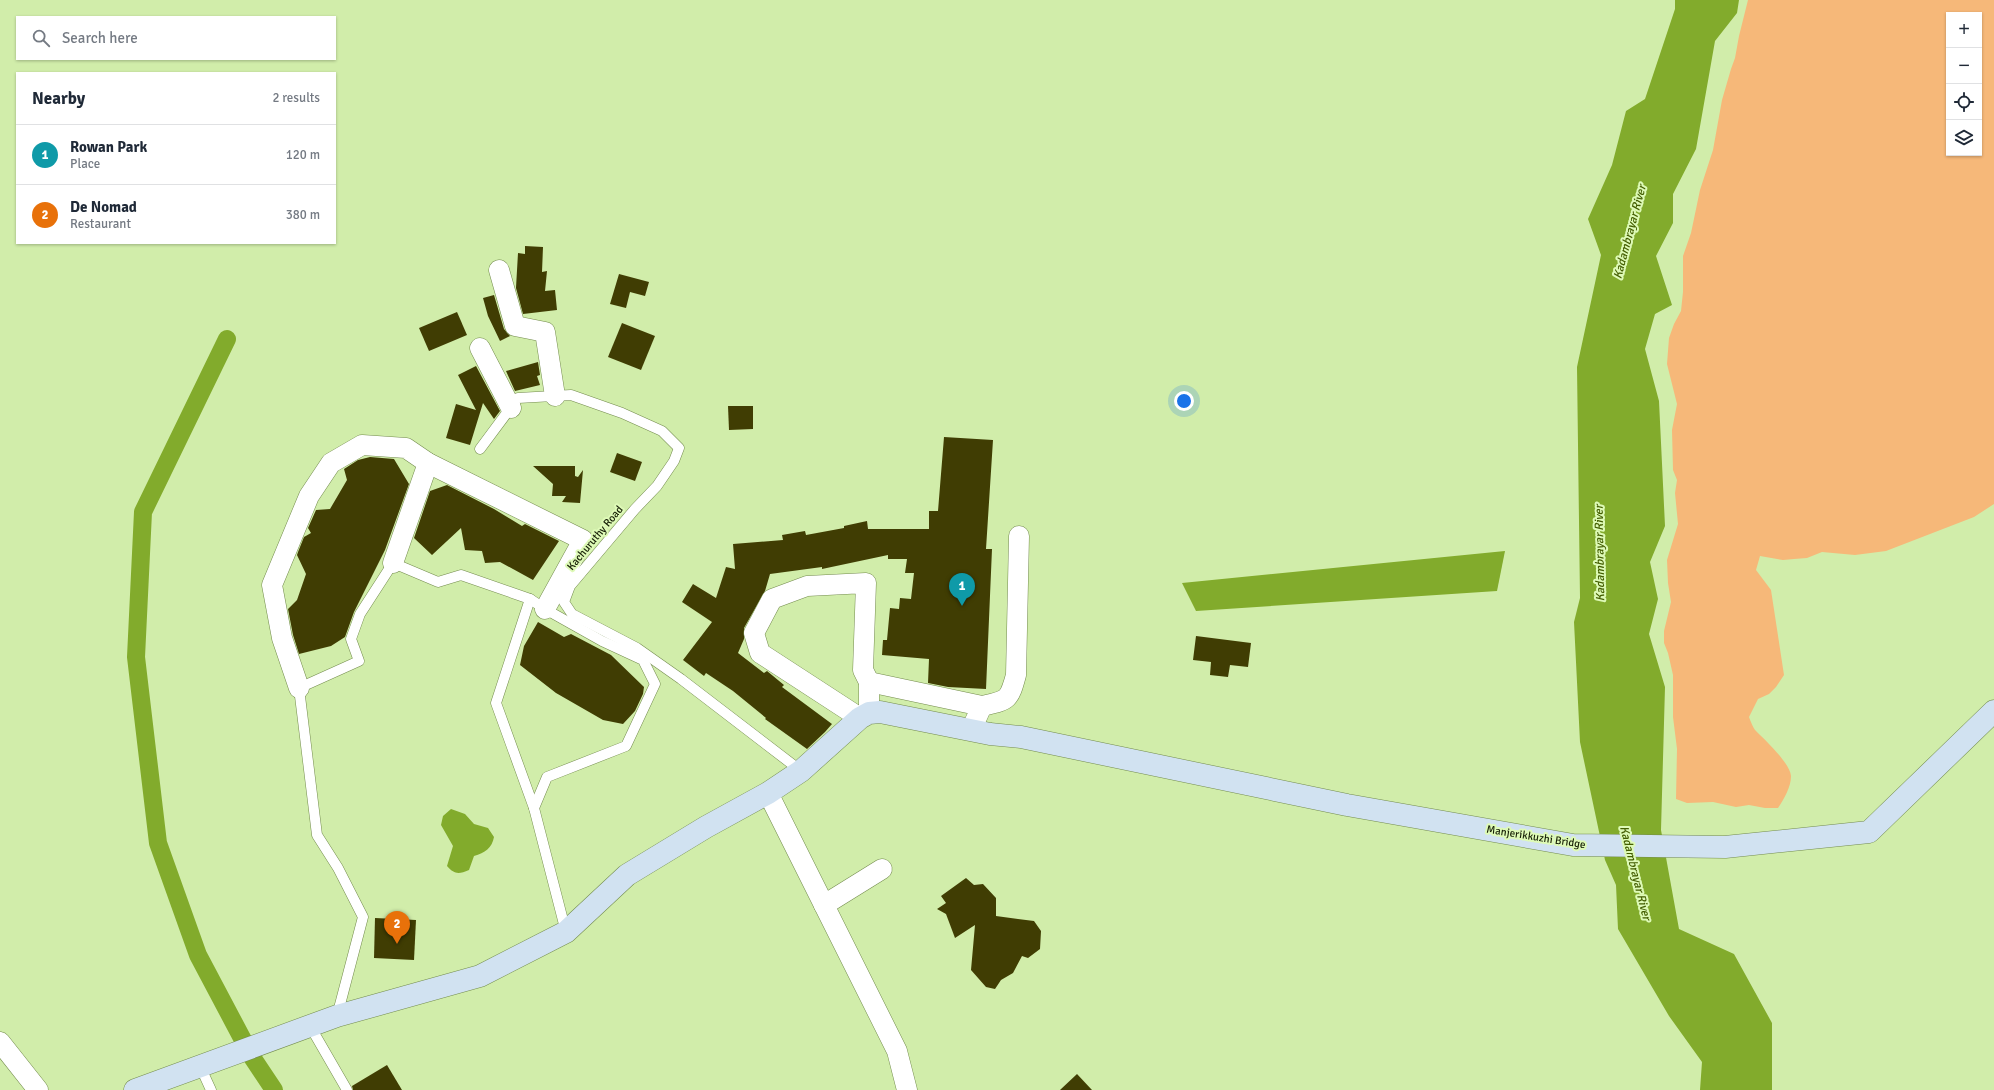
<!DOCTYPE html>
<html lang="en">
<head>
<meta charset="utf-8">
<style>
  :root { --surface:#fff; --page:#f2f2f3; --text:#1f2937; --muted:#747a83; --line:#e0e1e3; --accent:#7433a7 }
  body { margin:0; font-family:Signika,sans-serif; background:var(--page); color:var(--text) }
  .controls { position:absolute; right:12px; top:12px; display:grid; overflow:hidden; border-radius:0px; box-shadow:0 1px 3px #0004 }
  .controls button { width:36px; height:36px; display:grid; place-items:center; padding:0; border:0; border-bottom:1px solid var(--line); background:var(--surface); color:var(--text); font:20px sans-serif }
  .you { position:absolute; left:1184px; top:401px; width:14px; height:14px; margin:-10px; border:3px solid #fff; border-radius:50%; background:#1a73e8; box-shadow:0 0 0 6px #1a73e833 }
  .badge { display:grid; place-items:center; width:26px; height:26px; border-radius:50%; background:var(--accent); color:#fff; font-size:13px; font-weight:700 }
  .pin { position:absolute; translate:-50% -33px; filter:drop-shadow(0 1px 2px #0008) }
  .pin::after { content:''; position:absolute; top:21px; width:14px; height:12px; background:inherit; clip-path:polygon(0 0,100% 0,50% 100%) }
  .list { margin:0; padding:0; list-style:none }
  h2 { display:flex; justify-content:space-between; align-items:center; height:52px; margin:0; padding:0 16px; font-size:17px }
  h2 small { font-size:13px; font-weight:400; color:var(--muted) }
  .list li { display:grid; grid-template-columns:26px 1fr auto; gap:12px; align-items:center; box-sizing:border-box; height:60px; padding:0 16px; border-top:1px solid var(--line) }
  .list b { display:block; font-size:15px; white-space:nowrap }
  .list p { margin:0; font-size:13px; white-space:nowrap; color:var(--muted) }
  .list em { font-size:13px; font-style:normal; color:var(--muted) }
  .icon { flex:none; width:22px; height:22px; fill:none; stroke:currentColor; stroke-width:2; stroke-linecap:round; stroke-linejoin:round }
  .map { position:relative; flex:none; width:1994px; height:1090px; overflow:hidden }
  .search { position:absolute; background:var(--surface); box-shadow:0 1px 3px #0004; left:16px; top:16px; width:320px; height:44px; display:flex; align-items:center; gap:10px; box-sizing:border-box; padding:0 14px; border-radius:0px; color:var(--muted); font-size:15px }
  .panel { position:absolute; background:var(--surface); box-shadow:0 1px 3px #0004; left:16px; top:72px; width:320px; height:172px; border-radius:0px }
  .map>svg:first-child { display:block }
</style>
</head>
<body>
<div class="map">
<svg width="1994" height="1090" viewBox="0 0 1994 1090">
  <rect width="100%" height="100%" fill="#d1edaa"/>
  <!-- green -->
  <path fill="#f6b879" fill-rule="evenodd" d="M1748,0H1994V504L1974,517L1886,551L1855,555L1822,552L1807,558L1794,559L1783,560L1760,556L1756,570L1771,590L1784,675L1776,687L1769,694L1758,699L1749,717C1751,722 1753,728 1756,731C1765,740 1790,763 1791,776C1791,787 1784,799 1778,808H1765L1749,805L1736,807L1713,802L1687,803L1676,799L1677,749L1673,717V675L1668,653L1664,643V631L1671,602L1668,583L1667,560L1678,524L1675,493L1677,480L1673,470L1672,430L1677,404L1667,364L1669,338L1674,324L1681,311L1683,292V256L1691,233L1700,190L1713,150L1722,100L1731,69L1735,58L1739,36ZM1949,15H1979V153H1949Z"/>
  <!-- water -->
  <g fill="#82ab2c">
    <path d="M1675,0H1739L1737,13L1715,41L1696,149L1673,194V223L1656,256L1672,305L1655,314L1645,349L1659,401L1665,526L1650,562L1658,599L1649,634L1665,687L1661,830L1679,929L1734,954L1772,1023V1090H1700L1702,1062L1669,1016L1618,929L1616,885L1605,860L1580,742L1574,622L1580,598L1577,367L1601,255L1588,219L1612,165L1626,111L1645,99L1675,9Z"/>
    <path d="M1505,551L1497,591L1196,611L1182,583Z"/>
    <path d="M451,809L465,814L474,824L488,828L494,837C492,848 485,853 474,856L469,870C459,874 455,875 447,866L453,846L441,825L443,816Z"/>
  </g>
  <g fill="none" stroke-linecap="round" stroke-linejoin="round">
    <!-- canal -->
    <path stroke="#82ab2c" stroke-width="18" d="M227,339L143,512L136,657L158,843L198,955L252,1057L274,1090"/>
  </g>
  <!-- building -->
  <g fill="#403d03">
    <path d="M525,246L543,247L542,272L547,271L545,291L555,290L557,310L523,314L516,288L518,253L525,254Z"/>
    <path d="M619,274L649,282L645,296L630,292L626,308L610,304Z"/>
    <path d="M494,295L504,329L510,336L500,341L488,316L483,298Z"/>
    <path d="M457,312L467,335L429,351L419,328Z"/>
    <path d="M622,323L655,336L641,370L608,357Z"/>
    <path d="M538,362L540,375L537,376L540,385L515,391L506,371Z"/>
    <path d="M476,366L500,411L494,419L483,403L470,445L446,438L456,404L476,410L458,375Z"/>
    <path d="M728,406H753V429L729,430Z"/>
    <path d="M944,437L993,440L986,549H992L986,689L948,687L928,683L929,659L882,655L883,640H887L890,608L899,609L900,598L911,599L914,573H905L907,559H888V555L822,569V567L770,574L765,591L744,628V639L738,653L764,673L767,671L784,685L782,687L832,724L825,732L807,749L765,719L766,718L733,691L706,673L704,676L683,660L712,622L682,602L693,584L716,598L726,567L735,569L733,544L783,540L782,535L805,531L806,535L844,528V526L867,521L868,529H929V511H938Z"/>
    <path d="M617,453L642,462L635,481L610,472Z"/>
    <path d="M370,457L394,459L409,484L385,550L354,612L345,637L331,646L299,654L293,635L288,609L297,600L306,574L297,555L298,552L304,537L311,533L308,528L316,510L330,509L347,480L344,469L358,460Z"/>
    <path d="M533,466H575V476L578,477L583,470L580,503L562,502L566,496H552L553,484Z"/>
    <path d="M447,485L494,509L522,526L525,524L559,541L533,580L500,562L485,563L482,551L465,550L461,528L432,555L414,538L430,491Z"/>
    <path d="M538,622L564,637L571,634L611,655L644,687L643,694L635,711L623,724L603,720L556,693L520,665L524,646Z"/>
    <path d="M1196,636L1251,643L1248,667L1230,665L1228,677L1210,675L1211,662L1193,660Z"/>
    <path d="M966,878L974,885L983,884L996,898V916L1034,921L1041,931L1040,949L1028,958L1022,956L1013,973L1001,980L995,989L986,987L971,970L975,925L955,938L946,914L937,909L946,903L941,896Z"/>
    <path d="M375,918L416,920L414,960L374,958Z"/>
    <path d="M387,1065L402,1090H353L352,1086Z"/>
    <path d="M1077,1074L1092,1090H1060Z"/>
  </g>
  <g fill="none" stroke-linecap="round" stroke-linejoin="round">
    <!-- service casing -->
    <g stroke="#748c4e" stroke-width="11">
      <g id="service">
        <path d="M480,449L518,398L571,395L622,413L662,431L679,448L674,461L657,486L635,509L570,586L564,602L572,614L637,648L681,679L801,771"/>
        <path d="M530,599L496,703L534,808"/>
        <path d="M337,1016L363,917L338,868L317,835L299,688L359,661L351,639L360,614L393,563L438,582L461,575L530,599L545,609L602,641L643,660L655,684L626,746L547,777L534,808L566,932"/>
        <path d="M310,1026L347,1090"/>
        <path d="M200,1066L211,1090"/>
      </g>
    </g>
    <!-- minor casing -->
    <g stroke="#748c4e" stroke-width="21">
      <g id="minor">
        <path d="M499,270L515,326L545,332L555,396"/>
        <path d="M480,348L511,408"/>
        <path d="M393,563L428,463"/>
        <path d="M869,682L982,706"/>
        <path d="M299,688L282,638L272,585L309,496L331,463L362,445L406,448L428,463L583,540L545,609"/>
        <path d="M860,718L760,653L754,633L772,599L807,586L866,583L863,670L869,682V713"/>
        <path d="M971,730L982,706C1008,700 1009,701 1016,675L1019,536"/>
        <path d="M768,793L897,1051L907,1090"/>
        <path d="M824,905L882,869"/>
        <path d="M0,1042L38,1090"/>
      </g>
    </g>
    <!-- secondary casing -->
    <g stroke="#748c4e" stroke-width="23">
      <path id="secondary" d="M135,1090L337,1016L480,976L566,932L627,875L706,827L768,793L801,771L860,718L869,713L880,712L990,734L1021,737L1347,805L1573,845L1725,847L1869,832L1994,711"/>
    </g>
    <!-- service -->
    <use href="#service" stroke="#fff" stroke-width="10"/>
    <!-- minor -->
    <use href="#minor" stroke="#fff" stroke-width="20"/>
    <!-- secondary -->
    <use href="#secondary" stroke="#d1e2f1" stroke-width="22"/>
  </g>
  <g text-anchor="middle" dominant-baseline="central" stroke-width="4" stroke-linejoin="round" paint-order="stroke">
    <!-- street labels -->
    <g font-size="11" fill="#151e05" stroke="#defab7">
      <text transform="translate(595 538) rotate(-50)">Kachuruthy Road</text>
      <text transform="translate(1536 837) rotate(9)">Manjerikkuzhi Bridge</text>
    </g>
    <!-- water labels -->
    <g font-size="12" font-style="italic" fill="#435d00" stroke="#defab7">
      <text transform="translate(1630 232) rotate(-75)">Kadambrayar River</text>
      <text transform="translate(1600 553) rotate(-91)">Kadambrayar River</text>
      <text transform="translate(1635 873) rotate(76)">Kadambrayar River</text>
    </g>
  </g>
</svg>
<div class="controls">
<button>+</button>
<button>−</button>
<button><svg class="icon" aria-label="locate" viewBox="0 0 24 24"><circle cx="12" cy="12" r="6"/><path d="M12 2v4M12 18v4M2 12h4M18 12h4"/></svg></button>
<button><svg class="icon" aria-label="layers" viewBox="0 0 24 24"><path d="M12 4l9 5-9 5-9-5zM3 14l9 5 9-5"/></svg></button>
</div>
<div class="you"></div>
<div class="pin badge" style="left:962px;top:606px;background:#0f9aa8">1</div>
<div class="pin badge" style="left:397px;top:944px;background:#e8710a">2</div>
<div class="search"><svg class="icon" aria-label="search" viewBox="0 0 24 24"><circle cx="10" cy="10" r="6"/><path d="M15 15l6 6"/></svg>Search here</div>
<section class="panel">
<h2>Nearby<small>2 results</small></h2>
<ul class="list">
<li><span class="badge" style="background:#0f9aa8">1</span><div><b>Rowan Park</b><p>Place</p></div><em>120 m</em></li>
<li><span class="badge" style="background:#e8710a">2</span><div><b>De Nomad</b><p>Restaurant</p></div><em>380 m</em></li>
</ul>
</section>
</div>
</body>
</html>
